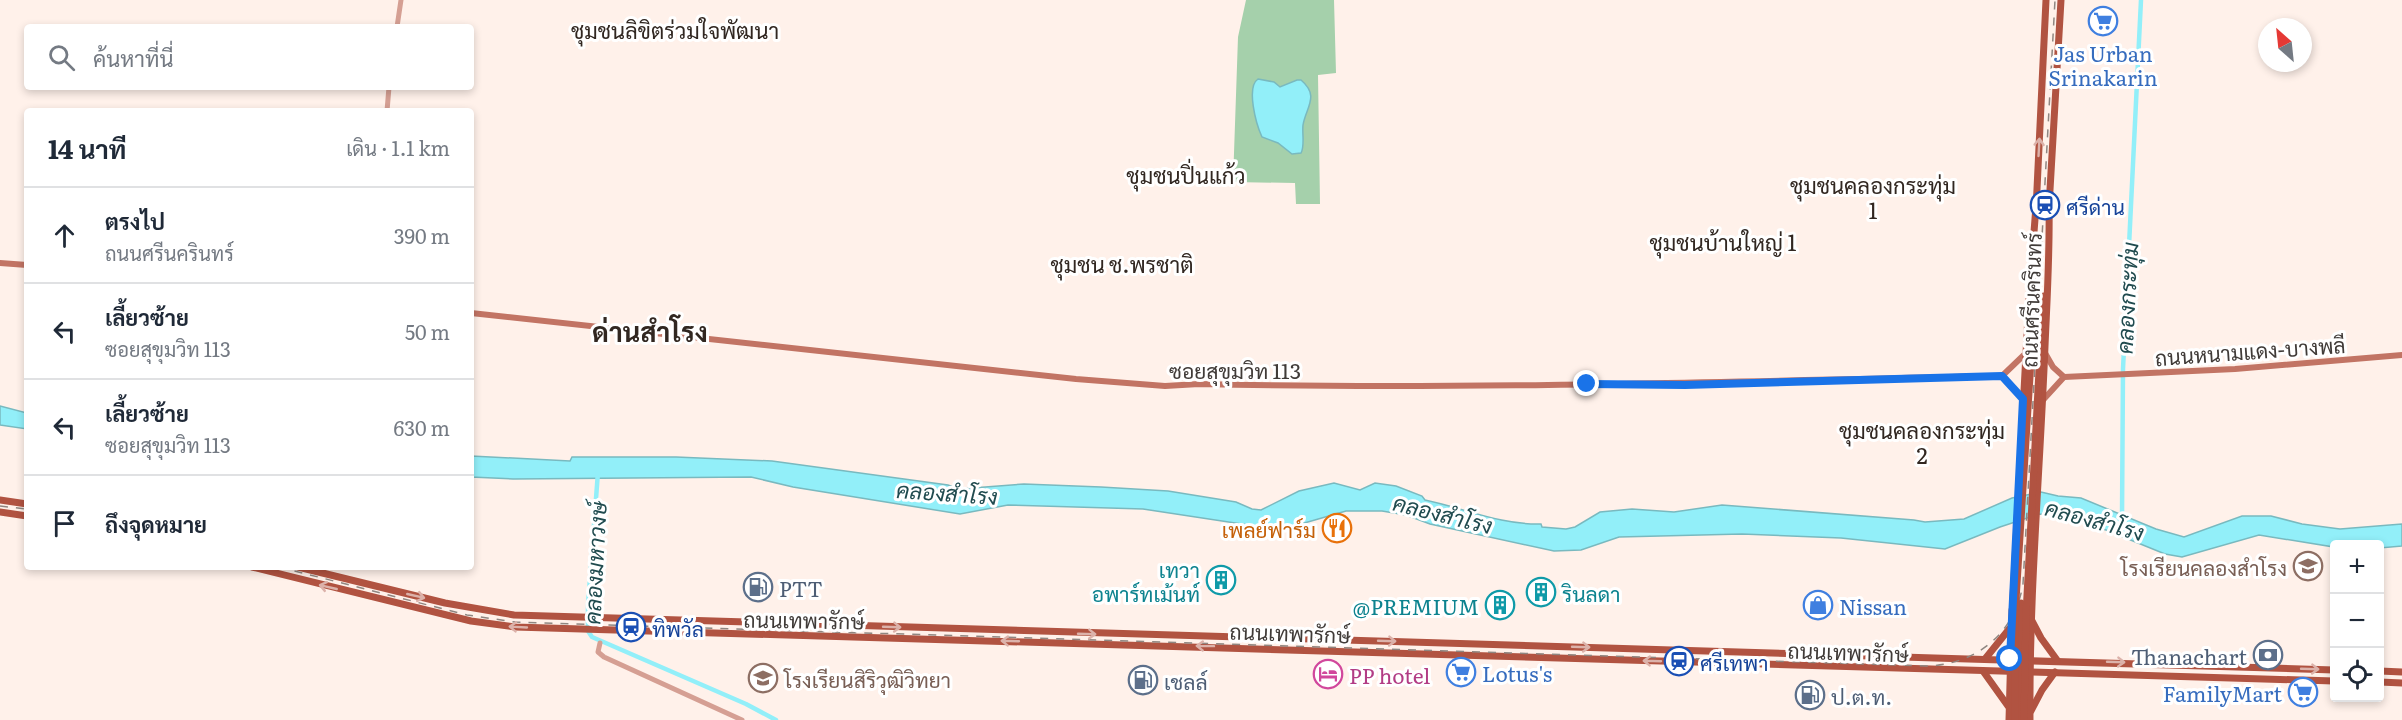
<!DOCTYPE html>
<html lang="th">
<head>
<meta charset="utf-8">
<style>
  :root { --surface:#fff; --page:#f2f2f3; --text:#1f2937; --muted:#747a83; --line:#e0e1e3 }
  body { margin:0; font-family:Literata,Sarabun,serif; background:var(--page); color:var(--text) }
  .controls { position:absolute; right:18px; bottom:18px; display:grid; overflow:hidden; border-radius:6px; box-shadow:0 3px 9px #0003 }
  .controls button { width:54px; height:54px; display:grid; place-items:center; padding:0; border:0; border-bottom:2px solid var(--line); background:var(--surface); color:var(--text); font:30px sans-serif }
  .compass { position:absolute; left:2258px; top:18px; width:54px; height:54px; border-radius:50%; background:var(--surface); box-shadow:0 3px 9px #0003; rotate:333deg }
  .stop { position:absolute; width:18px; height:18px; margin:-14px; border:4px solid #1a73e8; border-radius:50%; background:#fff }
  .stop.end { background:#1a73e8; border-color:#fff; box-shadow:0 2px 6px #0008 }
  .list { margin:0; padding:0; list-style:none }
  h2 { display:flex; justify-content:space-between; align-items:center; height:78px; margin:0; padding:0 24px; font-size:26px }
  h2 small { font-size:20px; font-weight:400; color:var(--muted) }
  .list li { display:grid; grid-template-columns:39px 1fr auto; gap:18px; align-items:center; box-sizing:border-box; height:96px; padding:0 24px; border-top:2px solid var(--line) }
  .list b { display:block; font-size:22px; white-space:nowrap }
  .list p { margin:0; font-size:20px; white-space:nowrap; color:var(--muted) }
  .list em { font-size:20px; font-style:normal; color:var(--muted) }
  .icon { flex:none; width:33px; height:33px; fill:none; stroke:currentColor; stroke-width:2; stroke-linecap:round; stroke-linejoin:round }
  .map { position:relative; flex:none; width:2402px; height:720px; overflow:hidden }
  .search { position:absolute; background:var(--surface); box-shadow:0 3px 9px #0003; left:24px; top:24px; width:450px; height:66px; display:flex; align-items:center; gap:15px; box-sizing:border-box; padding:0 21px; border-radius:6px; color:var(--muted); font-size:22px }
  .panel { position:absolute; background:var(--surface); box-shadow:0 3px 9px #0003; left:24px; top:108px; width:450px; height:462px; border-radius:6px }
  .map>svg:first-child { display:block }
</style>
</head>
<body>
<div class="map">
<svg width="2402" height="720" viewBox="0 0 2402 720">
  <rect width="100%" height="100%" fill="#fff1ea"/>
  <!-- green -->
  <path fill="#a5d0ab" d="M1246,0H1334L1336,73L1318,75L1320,204H1296L1295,183L1233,182L1238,37Z"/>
  <!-- water -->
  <g fill="#92eff9" stroke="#79b9bf" stroke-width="1.5">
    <path d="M1258,79L1274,82L1280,87L1297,80H1301C1320,96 1306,107 1303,125C1302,134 1305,146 1301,153L1292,154L1278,143L1262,137C1256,124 1246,87 1258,79Z"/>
    <path d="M0,406L27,413V429L0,425Z"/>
    <path d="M471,456L570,461L572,457H676L772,461L948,485L959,489L1024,484L1101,487L1168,491L1236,502L1252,509L1261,510L1299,491L1334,483L1360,490L1375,483L1396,486L1422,496L1425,500C1464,508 1500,525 1541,524L1542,527L1566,529L1575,527L1600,512L1632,509L1674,512L1722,505L1914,520L1925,522L1964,519L2012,498L2041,492L2058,496L2081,498L2156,529L2184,537L2242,516H2271L2302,524L2340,529L2402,524V546L2380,548V544H2334V547L2259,535L2182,557L2165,554L2106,530L2058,516L2039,514L2000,527L1945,549L1841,538L1742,534L1619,537L1581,550L1554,551L1430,524L1406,515L1382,511H1346L1294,526L1268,528L1143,509L1008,505L960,514L793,487L751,477L513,479L471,477Z"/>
  </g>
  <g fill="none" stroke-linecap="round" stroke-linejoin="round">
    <!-- canal -->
    <g stroke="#92eff9" stroke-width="4.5">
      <path d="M598,472L588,605V631L592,637L746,704L776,720"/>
      <path d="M2122,518L2123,369L2141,0"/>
    </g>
    <!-- tertiary -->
    <g stroke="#d59f93" stroke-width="5">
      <path d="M397,27L401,0"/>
      <path d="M387,111L389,87"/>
      <path d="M600,643L598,652L604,657L742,720"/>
    </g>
    <!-- secondary -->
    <g stroke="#c27464" stroke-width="6">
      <path d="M0,263L27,265"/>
      <path d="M471,313L1076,379L1165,386L1199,384C1467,390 1734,381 2002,376L2026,353"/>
      <path d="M2045,353L2053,367L2064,377"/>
      <path d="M2002,376L2023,399"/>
      <path d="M2043,400L2064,377L2235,369L2402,355"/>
    </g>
    <!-- primary -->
    <g stroke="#b15341" stroke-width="7">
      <path d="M2049,207L2061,0"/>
      <path d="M2036,210L2046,0"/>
      <path d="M2035,296V272"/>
      <path d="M0,500L27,504"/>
      <path d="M0,512L27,516"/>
      <path d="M252,567L471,621L515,627L2334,681"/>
      <path d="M298,567L445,603L514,615L2334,670"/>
      <path d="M2013,598L2029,297L2036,206"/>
      <path d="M2032,621L2041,638L2057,660"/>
      <path d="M1985,659L2010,628"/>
      <path d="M1983,671L2008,706"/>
      <path d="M2380,671L2402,672"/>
      <path d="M2380,682L2402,683"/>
      <path d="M2031,711L2042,690L2055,672"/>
      <path d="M2009,720L2012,610"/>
      <path d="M2019,720L2021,603"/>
      <path d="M2030,720C2029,595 2040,471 2045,346C2047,299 2050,252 2049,205"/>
    </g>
    <!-- rail -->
    <g stroke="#8f8681" stroke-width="1.5" stroke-dasharray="8 8" stroke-linecap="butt">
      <path d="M0,506L27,509"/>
      <path d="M279,567L467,615L515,622L1928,666C1977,664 2015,633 2023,584L2055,0"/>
    </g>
    <!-- primary-bridge -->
    <g stroke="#b15341" stroke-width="7">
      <path d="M2015,720V616L2035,296"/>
      <path d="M2024,720L2026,614L2043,296"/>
    </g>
  </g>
  <!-- one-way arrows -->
  <defs><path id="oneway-shaft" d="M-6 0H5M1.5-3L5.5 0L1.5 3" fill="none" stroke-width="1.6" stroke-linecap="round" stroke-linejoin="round" transform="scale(1.5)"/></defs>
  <g stroke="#dcb2aa">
    <use href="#oneway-shaft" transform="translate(2039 147) rotate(-87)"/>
    <use href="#oneway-shaft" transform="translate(328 587) rotate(-167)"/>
    <use href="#oneway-shaft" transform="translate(416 596) rotate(13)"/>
    <use href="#oneway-shaft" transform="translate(518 627) rotate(-177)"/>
    <use href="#oneway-shaft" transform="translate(892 627) rotate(2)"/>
    <use href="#oneway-shaft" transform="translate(1087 634) rotate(2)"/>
    <use href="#oneway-shaft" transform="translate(1010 641) rotate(-178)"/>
    <use href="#oneway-shaft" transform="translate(1387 641) rotate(2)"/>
    <use href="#oneway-shaft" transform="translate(1205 646) rotate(-179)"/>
    <use href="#oneway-shaft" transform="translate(1581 647) rotate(2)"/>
    <use href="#oneway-shaft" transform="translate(1652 661) rotate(-178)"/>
    <use href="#oneway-shaft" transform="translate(2116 662) rotate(2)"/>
    <use href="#oneway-shaft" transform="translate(2310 669) rotate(2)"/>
  </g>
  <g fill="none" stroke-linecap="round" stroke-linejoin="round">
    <!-- route -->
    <path stroke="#1a73e8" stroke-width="8" d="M1587,384L1685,385L2002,376L2023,399L2010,659"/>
  </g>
  <!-- icons -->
  <defs>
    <g id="supermarket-ring" transform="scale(1.5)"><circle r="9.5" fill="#fff" stroke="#3f7fe0" stroke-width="1.5"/><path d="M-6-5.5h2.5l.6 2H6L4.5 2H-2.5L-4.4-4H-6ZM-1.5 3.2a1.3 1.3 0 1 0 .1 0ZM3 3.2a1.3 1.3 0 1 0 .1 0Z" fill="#3f7fe0"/></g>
    <g id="station-ring" transform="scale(1.5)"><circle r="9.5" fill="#fff" stroke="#1a4fb4" stroke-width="1.5"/><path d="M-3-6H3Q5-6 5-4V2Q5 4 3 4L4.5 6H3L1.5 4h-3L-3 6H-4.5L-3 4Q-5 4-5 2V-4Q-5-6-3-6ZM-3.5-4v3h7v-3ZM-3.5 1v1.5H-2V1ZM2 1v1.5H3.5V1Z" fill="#1a4fb4"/></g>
    <g id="restaurant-ring" transform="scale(1.5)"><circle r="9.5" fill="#fff" stroke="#e8710a" stroke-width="1.5"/><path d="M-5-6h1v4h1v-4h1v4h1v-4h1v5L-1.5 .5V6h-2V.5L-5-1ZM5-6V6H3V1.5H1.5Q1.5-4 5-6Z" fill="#e8710a"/></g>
    <g id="school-ring" transform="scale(1.5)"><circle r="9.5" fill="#fff" stroke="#8d6e63" stroke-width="1.5"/><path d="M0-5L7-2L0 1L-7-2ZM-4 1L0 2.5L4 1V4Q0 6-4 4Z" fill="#8d6e63"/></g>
    <g id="building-ring" transform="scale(1.5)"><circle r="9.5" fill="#fff" stroke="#0f9aa8" stroke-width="1.5"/><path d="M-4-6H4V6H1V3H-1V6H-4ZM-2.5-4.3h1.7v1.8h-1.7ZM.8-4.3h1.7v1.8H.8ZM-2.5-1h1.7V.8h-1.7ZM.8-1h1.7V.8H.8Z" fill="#0f9aa8"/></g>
    <g id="fuel-ring" transform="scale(1.5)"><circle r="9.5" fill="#fff" stroke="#5c6f8a" stroke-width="1.5"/><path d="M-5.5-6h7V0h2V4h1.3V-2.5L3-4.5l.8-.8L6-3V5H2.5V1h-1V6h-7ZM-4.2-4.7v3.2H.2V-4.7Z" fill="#5c6f8a"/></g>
    <g id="shop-ring" transform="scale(1.5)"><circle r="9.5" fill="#fff" stroke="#3f7fe0" stroke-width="1.5"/><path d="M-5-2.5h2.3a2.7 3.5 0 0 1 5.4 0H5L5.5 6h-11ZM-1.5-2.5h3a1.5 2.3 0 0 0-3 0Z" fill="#3f7fe0"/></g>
    <g id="bank-ring" transform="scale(1.5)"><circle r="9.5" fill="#fff" stroke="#5c6f8a" stroke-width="1.5"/><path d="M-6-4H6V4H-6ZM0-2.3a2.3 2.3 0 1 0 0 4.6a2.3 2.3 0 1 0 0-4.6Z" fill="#5c6f8a"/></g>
    <g id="hotel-ring" transform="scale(1.5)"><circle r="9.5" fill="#fff" stroke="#d1479c" stroke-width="1.5"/><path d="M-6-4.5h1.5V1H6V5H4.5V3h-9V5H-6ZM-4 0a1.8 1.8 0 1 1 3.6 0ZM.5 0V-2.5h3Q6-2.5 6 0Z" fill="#d1479c"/></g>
  </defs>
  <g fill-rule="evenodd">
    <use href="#supermarket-ring" x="2103" y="21"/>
    <use href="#station-ring" x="2045" y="205"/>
    <use href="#restaurant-ring" x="1337" y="528"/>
    <use href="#school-ring" x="2308" y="566"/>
    <use href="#building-ring" x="1221" y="580"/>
    <use href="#fuel-ring" x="758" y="587"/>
    <use href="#building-ring" x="1541" y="592"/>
    <use href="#building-ring" x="1500" y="605"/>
    <use href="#shop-ring" x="1818" y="605"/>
    <use href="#station-ring" x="631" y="627"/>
    <use href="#bank-ring" x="2268" y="655"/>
    <use href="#station-ring" x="1679" y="661"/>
    <use href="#supermarket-ring" x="1461" y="672"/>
    <use href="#hotel-ring" x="1328" y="674"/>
    <use href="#school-ring" x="763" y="678"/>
    <use href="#fuel-ring" x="1143" y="680"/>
    <use href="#supermarket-ring" x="2303" y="692"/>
    <use href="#fuel-ring" x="1810" y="695"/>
  </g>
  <g text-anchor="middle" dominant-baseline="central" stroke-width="6" stroke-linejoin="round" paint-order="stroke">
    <!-- shop labels -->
    <g font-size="21" fill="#366cbe" stroke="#fff" text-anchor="start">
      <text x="2103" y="52" text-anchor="middle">Jas Urban<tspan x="2103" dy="24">Srinakarin</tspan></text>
      <text x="1839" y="605">Nissan</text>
      <text x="1482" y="672">Lotus's</text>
      <text x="2282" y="692" text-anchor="end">FamilyMart</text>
    </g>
    <!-- transit labels -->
    <g font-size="21" fill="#164399" stroke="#fff" text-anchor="start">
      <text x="2066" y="205">ศรีด่าน</text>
      <text x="652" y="627">ทิพวัล</text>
      <text x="1700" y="661">ศรีเทพา</text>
    </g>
    <!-- street labels -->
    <g font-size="21" fill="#403b38" stroke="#fff">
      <text transform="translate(2030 300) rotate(-88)">ถนนศรีนครินทร์</text>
      <text transform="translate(2250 350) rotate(-4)">ถนนหนามแดง-บางพลี</text>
      <text x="1235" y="369">ซอยสุขุมวิท 113</text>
      <text transform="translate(804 619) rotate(1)">ถนนเทพารักษ์</text>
      <text transform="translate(1290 632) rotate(2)">ถนนเทพารักษ์</text>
      <text transform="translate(1848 651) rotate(2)">ถนนเทพารักษ์</text>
    </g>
    <!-- food labels -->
    <g font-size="21" fill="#c56008" stroke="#fff" text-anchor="end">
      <text x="1316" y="528">เพลย์ฟาร์ม</text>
    </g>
    <!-- education labels -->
    <g font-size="21" fill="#785e54" stroke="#fff" text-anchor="end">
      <text x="2287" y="566">โรงเรียนคลองสำโรง</text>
      <text x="784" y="678" text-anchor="start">โรงเรียนสิริวุฒิวิทยา</text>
    </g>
    <!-- culture labels -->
    <g font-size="21" fill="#0d838f" stroke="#fff" text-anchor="end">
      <text x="1200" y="568">เทวา<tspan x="1200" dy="24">อพาร์ทเม้นท์</tspan></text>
      <text x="1562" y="592" text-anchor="start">รินลดา</text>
      <text x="1479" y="605">@PREMIUM</text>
    </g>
    <!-- service labels -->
    <g font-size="21" fill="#4e5e75" stroke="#fff" text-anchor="start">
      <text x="779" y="587">PTT</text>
      <text x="2247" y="655" text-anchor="end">Thanachart</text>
      <text x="1164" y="680">เชลล์</text>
      <text x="1831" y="695">ป.ต.ท.</text>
    </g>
    <!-- hotel labels -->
    <g font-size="21" fill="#b23c85" stroke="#fff" text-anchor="start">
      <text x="1349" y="674">PP hotel</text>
    </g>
    <!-- neighbourhood labels -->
    <g font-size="22" fill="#312721" stroke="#fff">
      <text x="675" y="29">ชุมชนลิขิตร่วมใจพัฒนา</text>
      <text x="1186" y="174">ชุมชนปิ่นแก้ว</text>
      <text x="1873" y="184">ชุมชนคลองกระทุ่ม<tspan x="1873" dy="25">1</tspan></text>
      <text x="1723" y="241">ชุมชนบ้านใหญ่ 1</text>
      <text x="1122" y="263">ชุมชน ช.พรชาติ</text>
      <text x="1922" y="429">ชุมชนคลองกระทุ่ม<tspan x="1922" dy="25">2</tspan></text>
    </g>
    <!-- water labels -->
    <g font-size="22" font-style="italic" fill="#204b4f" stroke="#fff">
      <text transform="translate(2126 298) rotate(-87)">คลองกระทุ่ม</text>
      <text transform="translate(947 492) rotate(4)">คลองสำโรง</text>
      <text transform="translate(1443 513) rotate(14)">คลองสำโรง</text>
      <text transform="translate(2095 519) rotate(15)">คลองสำโรง</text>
      <text transform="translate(594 563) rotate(-87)">คลองมหาวงษ์</text>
    </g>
    <!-- district labels -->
    <g font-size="27" font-weight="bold" fill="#312721" stroke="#fff">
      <text x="650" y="330">ด่านสำโรง</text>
    </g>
  </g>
</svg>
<div class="controls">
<button>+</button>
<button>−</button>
<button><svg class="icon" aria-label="locate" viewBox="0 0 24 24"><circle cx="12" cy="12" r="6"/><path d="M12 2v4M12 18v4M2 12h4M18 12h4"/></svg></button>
</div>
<svg class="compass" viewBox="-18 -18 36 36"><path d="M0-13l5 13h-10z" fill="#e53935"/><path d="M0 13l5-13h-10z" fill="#747a83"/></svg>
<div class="stop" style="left:2010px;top:659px"></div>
<div class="stop end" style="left:1587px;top:384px"></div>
<div class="search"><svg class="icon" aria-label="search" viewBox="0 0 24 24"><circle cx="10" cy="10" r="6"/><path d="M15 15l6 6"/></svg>ค้นหาที่นี่</div>
<section class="panel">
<h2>14 นาที<small>เดิน · 1.1 km</small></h2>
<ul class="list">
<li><svg class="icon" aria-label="ahead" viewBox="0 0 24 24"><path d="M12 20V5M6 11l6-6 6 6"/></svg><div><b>ตรงไป</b><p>ถนนศรีนครินทร์</p></div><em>390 m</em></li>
<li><svg class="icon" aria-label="left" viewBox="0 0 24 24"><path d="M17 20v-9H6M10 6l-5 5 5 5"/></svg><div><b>เลี้ยวซ้าย</b><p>ซอยสุขุมวิท 113</p></div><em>50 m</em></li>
<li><svg class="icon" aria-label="left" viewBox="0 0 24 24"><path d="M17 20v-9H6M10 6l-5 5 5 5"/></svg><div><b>เลี้ยวซ้าย</b><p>ซอยสุขุมวิท 113</p></div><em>630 m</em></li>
<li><svg class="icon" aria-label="arrive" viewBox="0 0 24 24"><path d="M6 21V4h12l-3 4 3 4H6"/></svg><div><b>ถึงจุดหมาย</b></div></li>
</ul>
</section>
</div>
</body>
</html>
